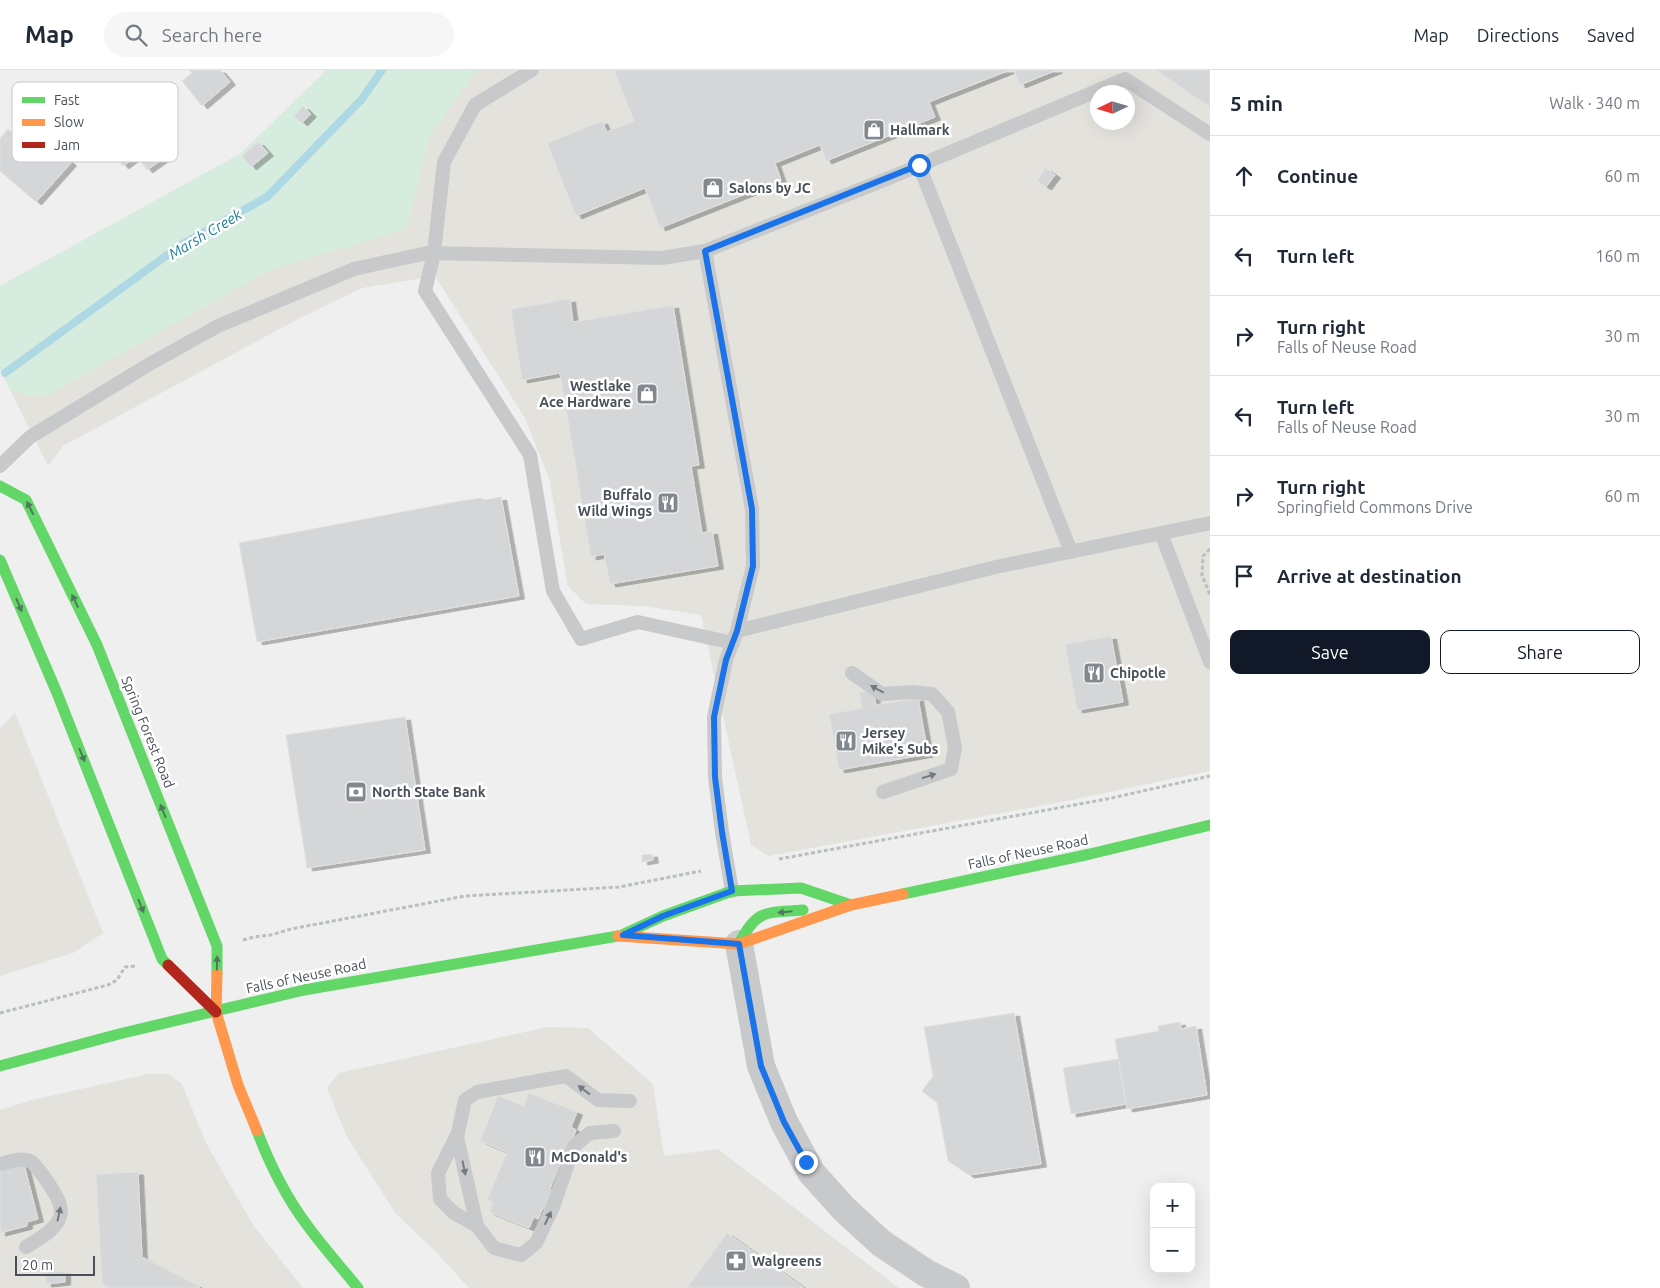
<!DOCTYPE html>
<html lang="en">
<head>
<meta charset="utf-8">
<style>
  :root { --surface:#fff; --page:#f6f6f7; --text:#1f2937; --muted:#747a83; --line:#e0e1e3; --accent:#111827 }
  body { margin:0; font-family:Ubuntu,sans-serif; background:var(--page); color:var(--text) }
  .controls { position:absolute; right:15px; bottom:15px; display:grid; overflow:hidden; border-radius:10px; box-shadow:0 5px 20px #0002 }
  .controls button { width:45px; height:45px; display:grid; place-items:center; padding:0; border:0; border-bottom:1px solid var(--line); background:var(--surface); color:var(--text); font:25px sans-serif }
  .compass { position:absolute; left:1090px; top:15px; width:45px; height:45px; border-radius:50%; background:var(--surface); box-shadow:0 5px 20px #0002; rotate:266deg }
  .scale { position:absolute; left:15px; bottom:12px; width:80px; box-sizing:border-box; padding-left:5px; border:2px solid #485059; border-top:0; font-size:14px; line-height:18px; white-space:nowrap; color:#485059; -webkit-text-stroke:4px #fff; paint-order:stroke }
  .stop { position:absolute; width:15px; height:15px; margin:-11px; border:4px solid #1a73e8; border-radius:50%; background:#fff }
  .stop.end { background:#1a73e8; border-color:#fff; box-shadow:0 1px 5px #0008 }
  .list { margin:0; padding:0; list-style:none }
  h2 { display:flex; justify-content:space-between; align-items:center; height:65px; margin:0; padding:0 20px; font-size:21px }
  h2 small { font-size:16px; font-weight:400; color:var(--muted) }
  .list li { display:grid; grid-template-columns:32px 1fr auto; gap:15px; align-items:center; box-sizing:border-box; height:80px; padding:0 20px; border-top:1px solid var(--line) }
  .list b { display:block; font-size:19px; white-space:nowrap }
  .list p { margin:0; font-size:16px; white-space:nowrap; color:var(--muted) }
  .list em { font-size:16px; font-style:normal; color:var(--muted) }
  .actions { display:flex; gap:10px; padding:15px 20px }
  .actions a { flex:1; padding:11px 0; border:1px solid var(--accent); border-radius:10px; text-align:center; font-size:18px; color:var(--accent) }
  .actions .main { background:var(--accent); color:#fff }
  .icon { flex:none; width:28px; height:28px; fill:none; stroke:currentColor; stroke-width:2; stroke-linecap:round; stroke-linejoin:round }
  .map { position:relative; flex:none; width:1210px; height:1218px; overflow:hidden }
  header { display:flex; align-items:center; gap:30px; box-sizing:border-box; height:70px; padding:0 25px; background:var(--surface); border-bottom:1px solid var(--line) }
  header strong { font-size:24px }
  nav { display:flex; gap:28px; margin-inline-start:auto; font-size:18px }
  .search { width:350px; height:45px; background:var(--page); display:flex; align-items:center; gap:12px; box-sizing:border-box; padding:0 18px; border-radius:28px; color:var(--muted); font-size:19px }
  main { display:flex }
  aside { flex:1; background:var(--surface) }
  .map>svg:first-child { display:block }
</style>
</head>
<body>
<header>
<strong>Map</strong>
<div class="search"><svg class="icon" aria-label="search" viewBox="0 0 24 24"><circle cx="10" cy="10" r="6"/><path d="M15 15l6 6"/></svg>Search here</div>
<nav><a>Map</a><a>Directions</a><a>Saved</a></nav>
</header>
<main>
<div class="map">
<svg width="1210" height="1218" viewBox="0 0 1210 1218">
  <defs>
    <filter id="shadow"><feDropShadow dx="5.5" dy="3" stdDeviation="0" flood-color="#0004"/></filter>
  </defs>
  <rect width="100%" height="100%" fill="#efefef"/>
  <!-- commercial -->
  <g fill="#e3e2dd" fill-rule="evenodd">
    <path d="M327,0H1210V701L1067,731L768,786L751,775L701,545L644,536L586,534L568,516L549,408L525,348L435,206L362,218L300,248L63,376L48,396L0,299V216L240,84ZM1098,22H1128V52H1098Z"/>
    <path d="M15,643L103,863L73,883L0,906V658Z"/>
    <path d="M548,957L588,958L653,1014L664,1086L718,1079L899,1218H469L434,1180L396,1144L347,1067L327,1018L339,1003Z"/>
    <path d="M148,1004H168L182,1014L206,1073L253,1155L303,1218H0V1040L32,1030Z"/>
  </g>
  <!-- green -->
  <path fill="#d6ecdf" d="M327,0H477L430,66L406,159L272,199L50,324L28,326L11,320L0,299V216L240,84Z"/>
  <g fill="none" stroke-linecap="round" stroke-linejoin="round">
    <!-- stream -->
    <path stroke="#afd8e5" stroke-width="8" d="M5,303L181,175L267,127L362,29L382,0"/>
  </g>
  <!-- building -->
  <g fill="#d5d6d8" stroke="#e0e1e2" filter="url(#shadow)">
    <path d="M189,0H220L230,12L202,36L182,11L192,3Z"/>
    <path d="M614,0H1010L929,32L935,47L826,91L820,75L775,93L781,110L660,158L645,118L576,146L547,73L602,51L607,62L634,51Z"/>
    <path d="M1014,0H1057L1020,15Z"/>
    <path d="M1156,0H1210V37Z"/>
    <path d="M303,36L311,44L302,53L294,46Z"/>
    <path d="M147,49L171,83L147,100L137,86L123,96L104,70L126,55L130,61Z"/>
    <path d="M8,59L33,81L44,69L71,93L36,132L0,101V68Z"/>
    <path d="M258,72L268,83L251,97L242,86Z"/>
    <path d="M1045,98L1055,105L1046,117L1037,111Z"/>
    <path d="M570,229L573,252L673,235L699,395L691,396L702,463L712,461L718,496L610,514L604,484L591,487L560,303L522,310L511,239Z"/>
    <path d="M501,427L519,526L257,572L239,473L455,432L481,428L484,430Z"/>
    <path d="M1111,566L1123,632L1077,640L1065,574Z"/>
    <path d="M873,620L876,635L918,628L928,684L839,700L829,644L862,638L859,622Z"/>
    <path d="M405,647L425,780L307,798L286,665Z"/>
    <path d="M652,784L653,790L642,792V785Z"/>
    <path d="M1014,943L1041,1094L969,1105L948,1091L937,1033L922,1021L933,1006L924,957Z"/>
    <path d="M1180,952L1181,959L1196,956L1207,1025L1127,1039L1115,969L1159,961L1158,956Z"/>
    <path d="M1118,989L1126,1034L1071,1044L1063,998Z"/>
    <path d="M529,1023L577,1042L571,1057L576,1060L563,1094L560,1093L550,1119L554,1121L546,1140L543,1138L538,1149L534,1147L529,1158L489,1142L494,1132L487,1130L507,1082L480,1071L498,1026L524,1036Z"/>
    <path d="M24,1094L38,1149L27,1152V1156L0,1163V1100Z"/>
    <path d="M138,1102L142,1187L200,1217L199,1218H110L102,1214L96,1104Z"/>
    <path d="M727,1163L804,1218H687Z"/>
    <path d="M65,1201V1212L46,1214L45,1203Z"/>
  </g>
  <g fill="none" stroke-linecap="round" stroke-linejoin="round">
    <!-- path -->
    <g stroke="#b6c0bd" stroke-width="3" stroke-dasharray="4 2.5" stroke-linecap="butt">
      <path d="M1210,479L1203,486L1202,505L1210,525"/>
      <path d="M779,789L1107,729L1210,706"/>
      <path d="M243,870L254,867L271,865L291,859L465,826L619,817L701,801"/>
      <path d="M0,943L108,915L117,910L125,897L135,896"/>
    </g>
    <!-- lane -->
    <g stroke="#c7c9ca" stroke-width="14">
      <path d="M532,0L475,35L444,92L434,183L425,221L530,385L553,521L581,569L638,552L733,573"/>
      <path d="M919,95L1071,482"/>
      <path d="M0,396L30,367L148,295L218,256L354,199L427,183L662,188L705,181"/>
      <path d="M1161,463L1210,592"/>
      <path d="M737,561L996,497L1210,453"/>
      <path d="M852,603L882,624L912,622L932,624L948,642L955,677L951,699L883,722"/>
      <path d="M732,821L722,762L715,707L714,647L726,590L737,561L753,496L752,439L705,181L889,108L1125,9L1210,64"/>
      <path d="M614,1061L590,1063L574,1076L553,1137L536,1173L521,1185L494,1178L477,1156L457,1067L465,1030L477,1022L566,1006L598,1030L630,1031"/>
      <path d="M458,1063L438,1103L440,1129L454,1143L477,1156"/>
      <path d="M0,1094C9,1092 21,1087 30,1091C38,1096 58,1126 60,1135C61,1138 61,1144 60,1147C55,1161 37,1170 26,1177"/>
    </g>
    <!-- street -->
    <path stroke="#c7c9ca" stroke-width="28" d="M739,874L761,996L784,1052L811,1102L843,1138L881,1173L926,1203L956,1218"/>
    <!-- fast -->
    <g stroke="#63d668" stroke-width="11">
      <path d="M0,416L26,430L97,575L217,876V904"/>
      <path d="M0,490L57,623L162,889L168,895"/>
      <path d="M903,824L1090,784L1210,755"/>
      <path d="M624,864L663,846L732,821L801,818L851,835"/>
      <path d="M739,874C757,838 767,843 803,840"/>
      <path d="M0,996L119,964L304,920L618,866"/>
      <path d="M257,1061C270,1095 286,1127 307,1155C323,1177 341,1197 358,1218"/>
    </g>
    <!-- slow -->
    <g stroke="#ff974d" stroke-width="11">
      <path d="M618,866L739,874L851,835L903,824"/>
      <path d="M217,904L216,942L238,1015L257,1061"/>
    </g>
    <!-- jam -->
    <path stroke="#b3261e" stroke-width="11" d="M168,895L216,942"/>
  </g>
  <!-- one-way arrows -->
  <defs><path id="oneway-solid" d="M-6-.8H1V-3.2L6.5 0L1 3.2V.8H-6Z" transform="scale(1.25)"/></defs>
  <g fill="#50785e">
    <use href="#oneway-solid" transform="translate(30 438) rotate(-117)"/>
    <use href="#oneway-solid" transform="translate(75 531) rotate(-116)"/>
    <use href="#oneway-solid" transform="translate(19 535) rotate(67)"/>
    <use href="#oneway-solid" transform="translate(82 685) rotate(68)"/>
    <use href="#oneway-solid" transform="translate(163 741) rotate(-112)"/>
    <use href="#oneway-solid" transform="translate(141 836) rotate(68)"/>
    <use href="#oneway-solid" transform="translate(785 842) rotate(174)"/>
    <use href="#oneway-solid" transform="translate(217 893) rotate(-89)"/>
  </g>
  <g fill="#747a81">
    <use href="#oneway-solid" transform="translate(877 619) rotate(-151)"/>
    <use href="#oneway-solid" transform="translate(929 706) rotate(-18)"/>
    <use href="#oneway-solid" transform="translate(584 1020) rotate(-143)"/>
    <use href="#oneway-solid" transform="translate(464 1098) rotate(78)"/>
    <use href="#oneway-solid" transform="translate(59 1144) rotate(-78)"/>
    <use href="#oneway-solid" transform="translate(548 1148) rotate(-65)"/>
  </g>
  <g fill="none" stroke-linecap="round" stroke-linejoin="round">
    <!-- route -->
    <path stroke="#1a73e8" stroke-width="6" d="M806,1092L784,1052L761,996L739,874L623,865L663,846L732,821L722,762L715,707L714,647L726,590L737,561L753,496L752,439L705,181L919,95"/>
  </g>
  <!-- icons -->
  <defs>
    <g id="shop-square" transform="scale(1.125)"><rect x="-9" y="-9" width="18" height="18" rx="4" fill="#82888e" stroke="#fff"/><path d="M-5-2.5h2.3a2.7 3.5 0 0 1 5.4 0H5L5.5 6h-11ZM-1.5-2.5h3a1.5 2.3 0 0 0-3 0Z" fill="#fff"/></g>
    <g id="restaurant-square" transform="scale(1.125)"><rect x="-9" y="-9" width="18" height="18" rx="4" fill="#82888e" stroke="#fff"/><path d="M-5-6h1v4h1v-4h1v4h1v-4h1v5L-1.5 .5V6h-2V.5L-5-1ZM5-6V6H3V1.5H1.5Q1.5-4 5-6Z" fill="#fff"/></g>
    <g id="bank-square" transform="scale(1.125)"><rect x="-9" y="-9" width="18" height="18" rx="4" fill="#82888e" stroke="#fff"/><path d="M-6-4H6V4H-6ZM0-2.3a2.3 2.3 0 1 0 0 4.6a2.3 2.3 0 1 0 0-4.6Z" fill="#fff"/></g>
    <g id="pharmacy-square" transform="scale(1.125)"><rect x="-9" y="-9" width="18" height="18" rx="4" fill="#82888e" stroke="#fff"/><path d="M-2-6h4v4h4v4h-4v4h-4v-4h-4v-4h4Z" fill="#fff"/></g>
  </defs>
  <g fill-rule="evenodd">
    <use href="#shop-square" x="874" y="60"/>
    <use href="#shop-square" x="713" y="118"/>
    <use href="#shop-square" x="647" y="324"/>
    <use href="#restaurant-square" x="668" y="433"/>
    <use href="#restaurant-square" x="1094" y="603"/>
    <use href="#restaurant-square" x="846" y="671"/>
    <use href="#bank-square" x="356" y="722"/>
    <use href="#restaurant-square" x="535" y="1087"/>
    <use href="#pharmacy-square" x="736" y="1191"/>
  </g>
  <g text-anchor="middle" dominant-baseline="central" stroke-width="5" stroke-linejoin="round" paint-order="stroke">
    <!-- poi labels -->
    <g font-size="14" font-weight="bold" fill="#485059" stroke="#fff" text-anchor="start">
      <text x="890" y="60">Hallmark</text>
      <text x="729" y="118">Salons by JC</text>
      <text x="631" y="316" text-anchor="end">Westlake<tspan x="631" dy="16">Ace Hardware</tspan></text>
      <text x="652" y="425" text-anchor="end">Buffalo<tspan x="652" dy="16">Wild Wings</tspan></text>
      <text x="1110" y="603">Chipotle</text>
      <text x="862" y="663">Jersey<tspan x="862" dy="16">Mike's Subs</tspan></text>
      <text x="372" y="722">North State Bank</text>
      <text x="551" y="1087">McDonald's</text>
      <text x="752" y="1191">Walgreens</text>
    </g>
    <!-- street labels -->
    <g font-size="14" fill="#485059" stroke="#fff">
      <text transform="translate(148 662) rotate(68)">Spring Forest Road</text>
      <text transform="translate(1028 782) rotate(-12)">Falls of Neuse Road</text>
      <text transform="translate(306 906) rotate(-12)">Falls of Neuse Road</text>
    </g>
    <!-- water labels -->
    <g font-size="15" font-style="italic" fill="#1d7a96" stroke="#fff">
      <text transform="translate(205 164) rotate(-31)">Marsh Creek</text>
    </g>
  </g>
  <!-- legend -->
  <rect x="12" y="12" width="166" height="80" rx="8" fill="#fff" stroke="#c8cacd" stroke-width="1"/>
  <rect x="22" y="27" width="23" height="6" fill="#63d668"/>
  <rect x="22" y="49" width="23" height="7" fill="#ff974d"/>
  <rect x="22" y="72" width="23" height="6" fill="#b3261e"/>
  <g font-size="14" fill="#485059">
    <text x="54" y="35">Fast</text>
    <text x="54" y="57">Slow</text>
    <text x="54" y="80">Jam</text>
  </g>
</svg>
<div class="controls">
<button>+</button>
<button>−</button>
</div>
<svg class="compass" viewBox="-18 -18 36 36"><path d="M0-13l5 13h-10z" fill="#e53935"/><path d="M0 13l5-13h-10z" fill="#747a83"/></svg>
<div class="scale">20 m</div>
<div class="stop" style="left:919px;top:95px"></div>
<div class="stop end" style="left:806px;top:1092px"></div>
</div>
<aside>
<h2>5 min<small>Walk · 340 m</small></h2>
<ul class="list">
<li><svg class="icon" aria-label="ahead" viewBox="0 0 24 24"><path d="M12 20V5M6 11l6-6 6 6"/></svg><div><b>Continue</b></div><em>60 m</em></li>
<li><svg class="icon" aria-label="left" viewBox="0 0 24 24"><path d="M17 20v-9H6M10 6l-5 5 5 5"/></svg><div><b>Turn left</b></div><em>160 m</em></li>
<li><svg class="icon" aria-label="right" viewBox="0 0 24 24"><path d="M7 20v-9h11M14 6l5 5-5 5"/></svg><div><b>Turn right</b><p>Falls of Neuse Road</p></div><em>30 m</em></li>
<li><svg class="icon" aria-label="left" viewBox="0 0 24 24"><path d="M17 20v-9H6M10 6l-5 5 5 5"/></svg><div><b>Turn left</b><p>Falls of Neuse Road</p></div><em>30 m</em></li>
<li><svg class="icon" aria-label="right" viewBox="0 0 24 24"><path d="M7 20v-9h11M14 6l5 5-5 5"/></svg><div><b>Turn right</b><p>Springfield Commons Drive</p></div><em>60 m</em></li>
<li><svg class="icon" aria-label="arrive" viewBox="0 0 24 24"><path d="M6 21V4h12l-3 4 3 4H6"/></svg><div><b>Arrive at destination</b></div></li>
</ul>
<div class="actions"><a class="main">Save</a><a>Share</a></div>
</aside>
</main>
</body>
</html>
